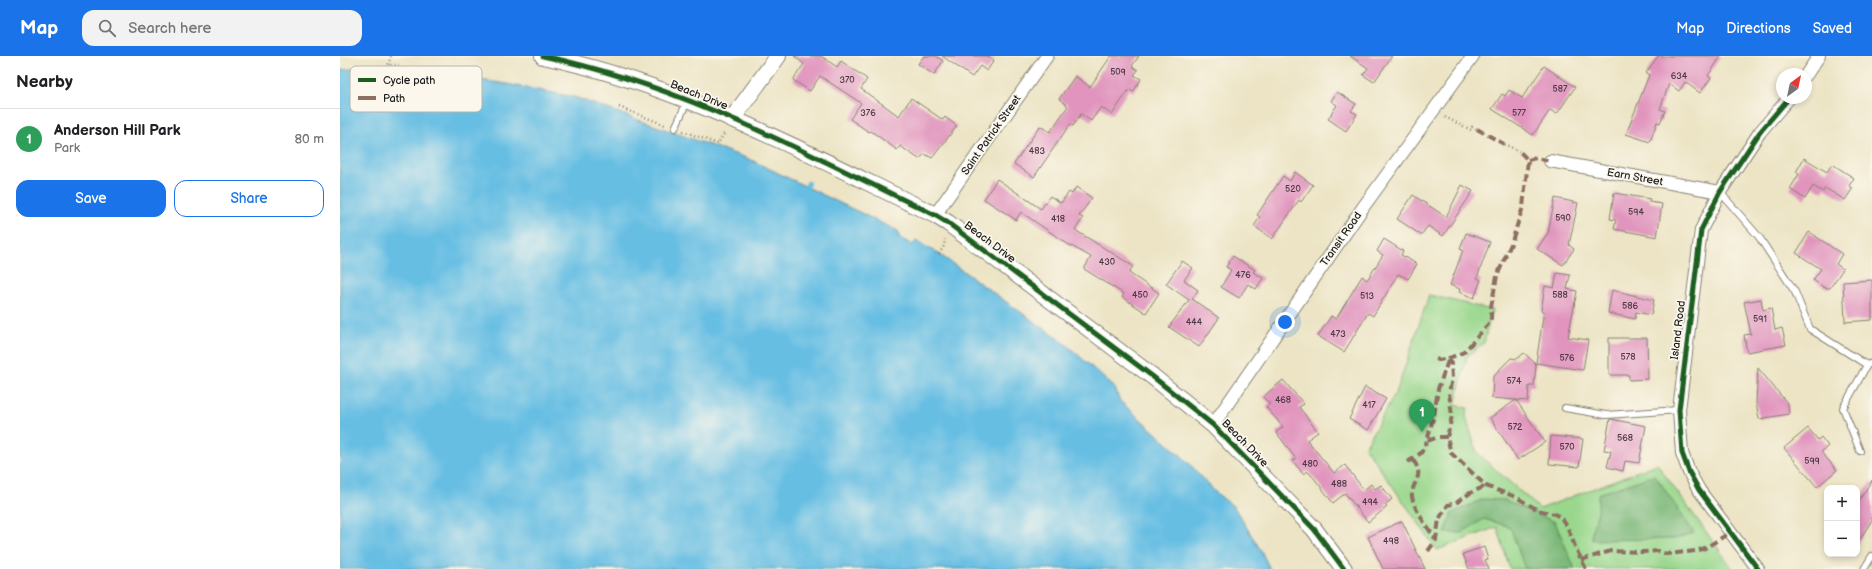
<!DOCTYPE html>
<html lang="en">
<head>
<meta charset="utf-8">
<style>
  :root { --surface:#fff; --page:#f2f2f2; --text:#202124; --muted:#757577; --line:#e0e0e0; --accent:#1a73e8 }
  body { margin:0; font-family:"Balsamiq Sans",sans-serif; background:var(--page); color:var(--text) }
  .controls { position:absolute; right:12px; bottom:12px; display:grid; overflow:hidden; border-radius:8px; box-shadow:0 2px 6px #0003 }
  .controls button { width:36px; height:36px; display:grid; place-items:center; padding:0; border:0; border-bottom:1px solid var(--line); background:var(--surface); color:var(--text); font:20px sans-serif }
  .compass { position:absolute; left:1436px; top:12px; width:36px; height:36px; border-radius:50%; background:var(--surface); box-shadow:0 2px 6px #0003; rotate:33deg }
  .you { position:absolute; left:945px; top:266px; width:14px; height:14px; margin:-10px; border:3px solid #fff; border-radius:50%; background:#1a73e8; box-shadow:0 0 0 6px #1a73e833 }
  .badge { display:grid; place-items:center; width:26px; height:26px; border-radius:50%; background:var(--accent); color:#fff; font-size:13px; font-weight:700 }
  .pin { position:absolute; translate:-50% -33px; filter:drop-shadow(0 1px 2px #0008) }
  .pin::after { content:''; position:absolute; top:21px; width:14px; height:12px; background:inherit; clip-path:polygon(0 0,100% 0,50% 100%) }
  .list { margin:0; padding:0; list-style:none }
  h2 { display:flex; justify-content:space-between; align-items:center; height:52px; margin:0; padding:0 16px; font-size:17px }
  h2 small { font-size:13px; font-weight:400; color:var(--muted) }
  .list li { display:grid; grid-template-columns:26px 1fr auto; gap:12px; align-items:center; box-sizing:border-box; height:60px; padding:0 16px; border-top:1px solid var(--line) }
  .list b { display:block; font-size:15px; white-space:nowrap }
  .list p { margin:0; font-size:13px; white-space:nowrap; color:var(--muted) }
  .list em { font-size:13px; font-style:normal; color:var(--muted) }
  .actions { display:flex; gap:8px; padding:12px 16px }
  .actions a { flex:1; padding:9px 0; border:1px solid var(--accent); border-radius:12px; text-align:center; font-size:14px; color:var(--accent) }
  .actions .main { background:var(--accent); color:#fff }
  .icon { flex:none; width:22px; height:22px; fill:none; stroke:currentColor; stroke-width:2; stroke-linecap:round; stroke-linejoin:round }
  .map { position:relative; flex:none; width:1532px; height:513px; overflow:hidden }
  header { display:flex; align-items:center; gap:24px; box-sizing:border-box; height:56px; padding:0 20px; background:var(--accent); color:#fff }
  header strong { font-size:19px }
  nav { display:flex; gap:22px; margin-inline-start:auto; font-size:14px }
  .search { width:280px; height:36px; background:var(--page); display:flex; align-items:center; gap:10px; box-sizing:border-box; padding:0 14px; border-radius:12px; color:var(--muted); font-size:15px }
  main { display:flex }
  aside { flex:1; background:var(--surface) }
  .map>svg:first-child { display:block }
</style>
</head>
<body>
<header>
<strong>Map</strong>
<div class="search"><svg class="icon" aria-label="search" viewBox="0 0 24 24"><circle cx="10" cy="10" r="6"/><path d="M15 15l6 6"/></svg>Search here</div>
<nav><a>Map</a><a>Directions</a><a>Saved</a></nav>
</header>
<main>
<aside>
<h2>Nearby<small></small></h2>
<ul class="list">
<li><span class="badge" style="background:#2e9e5b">1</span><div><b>Anderson Hill Park</b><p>Park</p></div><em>80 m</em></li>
</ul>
<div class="actions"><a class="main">Save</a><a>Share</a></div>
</aside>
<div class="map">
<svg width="1532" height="513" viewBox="0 0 1532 513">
  <rect width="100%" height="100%" fill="#fbf7ec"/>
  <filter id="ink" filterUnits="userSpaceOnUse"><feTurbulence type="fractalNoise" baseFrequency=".025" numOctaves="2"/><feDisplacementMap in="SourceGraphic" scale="8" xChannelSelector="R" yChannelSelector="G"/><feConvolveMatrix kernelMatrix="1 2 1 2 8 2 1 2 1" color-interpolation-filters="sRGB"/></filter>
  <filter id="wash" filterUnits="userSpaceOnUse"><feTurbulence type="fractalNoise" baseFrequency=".012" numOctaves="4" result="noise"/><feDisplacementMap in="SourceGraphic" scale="16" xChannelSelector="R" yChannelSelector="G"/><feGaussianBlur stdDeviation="0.9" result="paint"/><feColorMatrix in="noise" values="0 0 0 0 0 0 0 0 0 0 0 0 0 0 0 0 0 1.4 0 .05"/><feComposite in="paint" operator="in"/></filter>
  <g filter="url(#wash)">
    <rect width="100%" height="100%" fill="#ece4c4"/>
    <!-- green -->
    <path fill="#99d78c" stroke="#5a7a54" d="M1089,239L1152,254L1144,287L1127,300L1115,349L1128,352L1126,361L1137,397L1200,453L1317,408L1393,513H1170L1157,471L1097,494L1025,391L1057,334Z"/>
    <!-- forest -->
    <g fill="#7ab878" stroke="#4b6a4a">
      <path d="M1315,419L1354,477L1334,483L1252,484V474L1258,456V438Z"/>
      <path d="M1143,443L1165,444L1215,466L1235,513H1185L1170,471L1144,463L1121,477H1105L1111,458Z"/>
    </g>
    <!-- water -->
    <path fill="#66bee3" stroke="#416d80" d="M21,12L100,18L167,28L234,41L409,103L558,175L559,181L572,189L576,185L599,198L727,289L775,332L780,345L847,405L875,436L894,451L920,493L930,513H0V14Z"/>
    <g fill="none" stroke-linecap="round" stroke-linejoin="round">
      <!-- stream -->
      <g stroke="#66bee3" stroke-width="4.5">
        <path d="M44,14L45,10"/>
        <path d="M467,130L468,127"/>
      </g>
    </g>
    <g id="blocks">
      <!-- building -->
      <g fill="#e195be">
        <path d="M454,0H481L497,11L501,5L527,23L521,33L559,60L571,42L603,64L605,61L617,70L592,102L585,98L579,103L560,90L557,94L531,75L529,76L510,63L521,47L480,20L470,35L453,24L464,8Z"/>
        <path d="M584,0H596L603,5L594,19L578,8Z"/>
        <path d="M602,0H647L654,4L647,15L640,10L632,21Z"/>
        <path d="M771,0H799L792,10L798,14L794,19L801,23L793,36L789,33L772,59L761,51L751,65L741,58L733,70L730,68L694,121L674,108L700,70L710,76L728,50L719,43L735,20L750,31Z"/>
        <path d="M1010,0H1052L1034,26L1023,19L1028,12Z"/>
        <path d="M1318,0H1381L1368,20L1371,22L1360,37L1345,26L1339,35L1329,28L1320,53L1325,55L1320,67L1317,66L1310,86L1286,78L1309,19L1306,17Z"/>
        <path d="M1204,10L1235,31L1217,58L1210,54L1193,79L1152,53L1162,38L1165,40L1169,34L1182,42Z"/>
        <path d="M997,36L1016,48L1011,55L1017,58L1006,75L988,63L997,49L991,45Z"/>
        <path d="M1464,102L1487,116L1492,108L1514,122L1509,130L1513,132L1505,144L1485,132L1483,136L1473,130L1465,143L1450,133L1459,118L1456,116Z"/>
        <path d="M955,116L973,129L961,146L959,144L932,183L914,170L920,161L917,159L943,120L950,125Z"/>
        <path d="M657,123L701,153L710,140L721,147L729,136L732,138L736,131L752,142L739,160L743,162L735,174L793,210L789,217L819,237L806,257L782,241L784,238L744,213L751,201L726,187L681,156L676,164L644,143Z"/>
        <path d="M1122,129L1133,135L1103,180L1088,170L1081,179L1057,163L1073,139L1106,161Z"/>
        <path d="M1274,137L1310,143L1309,146L1322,148L1317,181L1274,173L1276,164L1270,163Z"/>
        <path d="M1215,142L1238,147L1229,189L1234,193L1223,209L1197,193L1208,177Z"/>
        <path d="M1469,176L1502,198L1496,208L1503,213L1490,232H1485L1473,224L1481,213L1456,197Z"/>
        <path d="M1126,177L1150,186L1137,222L1141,224L1134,242L1119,236L1120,233L1110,229L1123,194L1120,193Z"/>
        <path d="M1044,183L1063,195L1061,199L1077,208L1068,223L1058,218L1033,260L1028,257L1004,296L978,280L991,260L996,263L1022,220L1027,224L1043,199L1037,195Z"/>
        <path d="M893,200L915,214L913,216L923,222L916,233L908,228L899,242L881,231L891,214L886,211Z"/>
        <path d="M842,205L853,212L844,224L858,234L852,243L879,262L859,291L829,271L849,244L826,228Z"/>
        <path d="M1217,217L1230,219L1227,233L1237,235L1228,281L1248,284L1243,314L1196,307L1204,255H1201L1205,230L1214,232Z"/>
        <path d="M1532,224V264L1505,266L1503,226Z"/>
        <path d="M1272,234L1314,244L1311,259L1296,256L1295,263L1268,257Z"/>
        <path d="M1421,243L1423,254L1431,252L1435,274L1442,272L1446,289L1407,296L1404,279L1411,278L1404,246Z"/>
        <path d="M1269,282H1307L1308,323L1289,324V319H1269Z"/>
        <path d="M1184,297L1196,308L1194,330H1189L1188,345L1152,342L1153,320L1171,302L1177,303Z"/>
        <path d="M1418,312L1448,348L1449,358L1419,363L1416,347Z"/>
        <path d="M943,324L964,348L959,351L978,376L967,384L994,417L1005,409L1024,434L1031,428L1035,433L1041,429L1052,443L1045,449L1047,451L1028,466L1005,437L993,447L974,422L967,415L963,418L953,405L956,403L936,376L943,371L926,351L930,348L923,341Z"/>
        <path d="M1025,331L1046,343L1028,374L1009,363Z"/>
        <path d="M1176,344L1205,386L1178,404L1150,362Z"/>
        <path d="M1270,363L1306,370L1299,407L1285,405L1283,415L1267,411L1271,395L1264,394Z"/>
        <path d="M1468,372L1478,384L1481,381L1488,390L1481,396L1497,414L1477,431L1444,392Z"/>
        <path d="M1211,380L1243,383L1239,411L1209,408Z"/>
        <path d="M1532,424V464L1517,488V448Z"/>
        <path d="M1062,465L1085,513H1043L1028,481Z"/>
        <path d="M1144,491L1148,503L1145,504L1149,513H1129L1123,498Z"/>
      </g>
    </g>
  </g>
  <g filter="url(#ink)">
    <use href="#blocks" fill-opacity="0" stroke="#848070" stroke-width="1"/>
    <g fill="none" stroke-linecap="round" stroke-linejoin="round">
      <!-- lane casing -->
      <g stroke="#848070" stroke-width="8">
        <g id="lane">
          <path d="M335,72L347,46"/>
          <path d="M1380,136L1419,181L1455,236L1470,273L1527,309"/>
          <path d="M1225,352L1266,359L1339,354"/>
          <path d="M1520,395L1503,352L1527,309L1532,307"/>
          <path d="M1524,513L1532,500"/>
        </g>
      </g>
      <!-- street casing -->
      <g stroke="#848070" stroke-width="14">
        <g id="street">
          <path d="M1466,19L1479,0"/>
          <path d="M1210,105L1380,136"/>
          <path d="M595,159L707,0"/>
          <path d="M873,369L1024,150L1133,0"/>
          <path d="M1418,513L1359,434L1349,416L1342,397L1339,354L1361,174L1380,136L1420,76L1449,42"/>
        </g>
      </g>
      <!-- secondary casing -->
      <g stroke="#848070" stroke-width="18">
        <g id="secondary">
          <path d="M203,0C342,29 468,98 595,159L608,167L812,320L873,369L974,473L1004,513"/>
          <path d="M392,63L438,0"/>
        </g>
      </g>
      <!-- path -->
      <g stroke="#848070" stroke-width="2.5" stroke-dasharray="1 3" stroke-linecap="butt">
        <path d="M51,0L48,9H59"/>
        <path d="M279,51L325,69"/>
        <path d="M1105,61L1131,74L1132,71L1137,73"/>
        <path d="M343,75L378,88L385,76"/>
        <path d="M1164,88L1179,95"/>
        <path d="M599,198L604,190L605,183"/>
      </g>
      <!-- lane -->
      <use href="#lane" stroke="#fff" stroke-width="6"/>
      <!-- street -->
      <use href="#street" stroke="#fff" stroke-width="12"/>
      <!-- secondary -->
      <use href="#secondary" stroke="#fff" stroke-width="16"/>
      <!-- quiet -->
      <g stroke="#8d6e63" stroke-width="4" stroke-dasharray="8 4" stroke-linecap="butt">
        <path d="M1137,73L1164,88"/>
        <path d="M1188,104L1196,102L1210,105"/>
        <path d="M1109,302L1111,308L1112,322L1109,337L1112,360L1107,381L1111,397L1146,430L1176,441L1198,454L1215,458L1221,462L1227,470L1236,493L1246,513"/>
        <path d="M1096,303L1099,304L1109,302L1124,296L1151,265V251L1157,220L1171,188L1183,151L1188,104L1179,95"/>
        <path d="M1107,381H1098L1087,385L1094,359L1098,333L1109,302"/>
        <path d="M1073,404C1086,421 1071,426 1072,440C1073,453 1089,473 1096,484"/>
        <path d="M1068,406L1081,397L1087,385"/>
        <path d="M1088,495L1096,484L1099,463L1108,449L1116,447L1130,437L1146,430"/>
        <path d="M1241,504L1271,495L1302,496L1318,495L1327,498L1356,495L1365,492L1391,476"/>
      </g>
      <!-- cycleway casing -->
      <g stroke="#fbf7ec" stroke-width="8">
        <g id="cycleway">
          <path d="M203,0C342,29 468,98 595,159L608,167L812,320L873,369L974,473L1004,513"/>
          <path d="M1418,513L1359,434L1349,416L1342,397L1339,354L1361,174L1380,136L1420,76L1449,42"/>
        </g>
      </g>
      <!-- cycleway -->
      <use href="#cycleway" stroke="#1b5e20" stroke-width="5"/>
    </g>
  </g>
  <g text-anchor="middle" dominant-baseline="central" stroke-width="3.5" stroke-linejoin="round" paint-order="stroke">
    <!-- number labels -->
    <g font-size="9" fill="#4d3a44">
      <text x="778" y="16">509</text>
      <text x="1339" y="20">634</text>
      <text x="507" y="24">370</text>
      <text x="1220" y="33">587</text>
      <text x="528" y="57">376</text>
      <text x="1179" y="57">577</text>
      <text x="697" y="95">483</text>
      <text x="953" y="133">520</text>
      <text x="1296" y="156">594</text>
      <text x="1223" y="162">590</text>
      <text x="718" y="163">418</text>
      <text x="767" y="206">430</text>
      <text x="903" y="219">476</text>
      <text x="800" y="239">450</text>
      <text x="1220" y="239">588</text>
      <text x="1027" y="240">513</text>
      <text x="1290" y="250">586</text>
      <text x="1420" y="263">591</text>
      <text x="854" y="266">444</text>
      <text x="998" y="278">473</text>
      <text x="1288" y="301">578</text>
      <text x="1227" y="302">576</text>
      <text x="1174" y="325">574</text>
      <text x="943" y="344">468</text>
      <text x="1029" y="349">417</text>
      <text x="1175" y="371">572</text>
      <text x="1285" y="382">568</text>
      <text x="1227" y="391">570</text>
      <text x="1472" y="405">599</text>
      <text x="970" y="408">480</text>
      <text x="999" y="428">488</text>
      <text x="1030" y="446">494</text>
      <text x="1051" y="485">498</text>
    </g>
    <!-- street labels -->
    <g font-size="11" fill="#1c1c1c" stroke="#fbf7ec">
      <text transform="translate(359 39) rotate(22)">Beach Drive</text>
      <text transform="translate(651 79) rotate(-55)">Saint Patrick Street</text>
      <text transform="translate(1295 121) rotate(10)">Earn Street</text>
      <text transform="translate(1001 183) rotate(-55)">Transit Road</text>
      <text transform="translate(650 186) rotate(37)">Beach Drive</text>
      <text transform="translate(1338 274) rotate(-83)">Island Road</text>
      <text transform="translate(905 387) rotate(46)">Beach Drive</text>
    </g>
  </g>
  <!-- legend -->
  <rect x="10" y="10" width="132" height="46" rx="6" fill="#fbf7ec" stroke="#b8b5ae" stroke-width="1"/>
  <rect x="18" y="22" width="18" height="4" fill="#1b5e20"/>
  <rect x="18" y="40" width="18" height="4" fill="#8d6e63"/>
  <g font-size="11" fill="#1c1c1c">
    <text x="43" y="28">Cycle path</text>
    <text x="43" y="46">Path</text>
  </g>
</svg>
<div class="controls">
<button>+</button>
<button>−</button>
</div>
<svg class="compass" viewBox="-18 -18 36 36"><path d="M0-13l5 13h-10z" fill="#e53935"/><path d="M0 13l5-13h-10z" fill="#757577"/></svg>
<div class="you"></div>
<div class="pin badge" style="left:1082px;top:376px;background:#2e9e5b">1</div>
</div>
</main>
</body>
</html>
